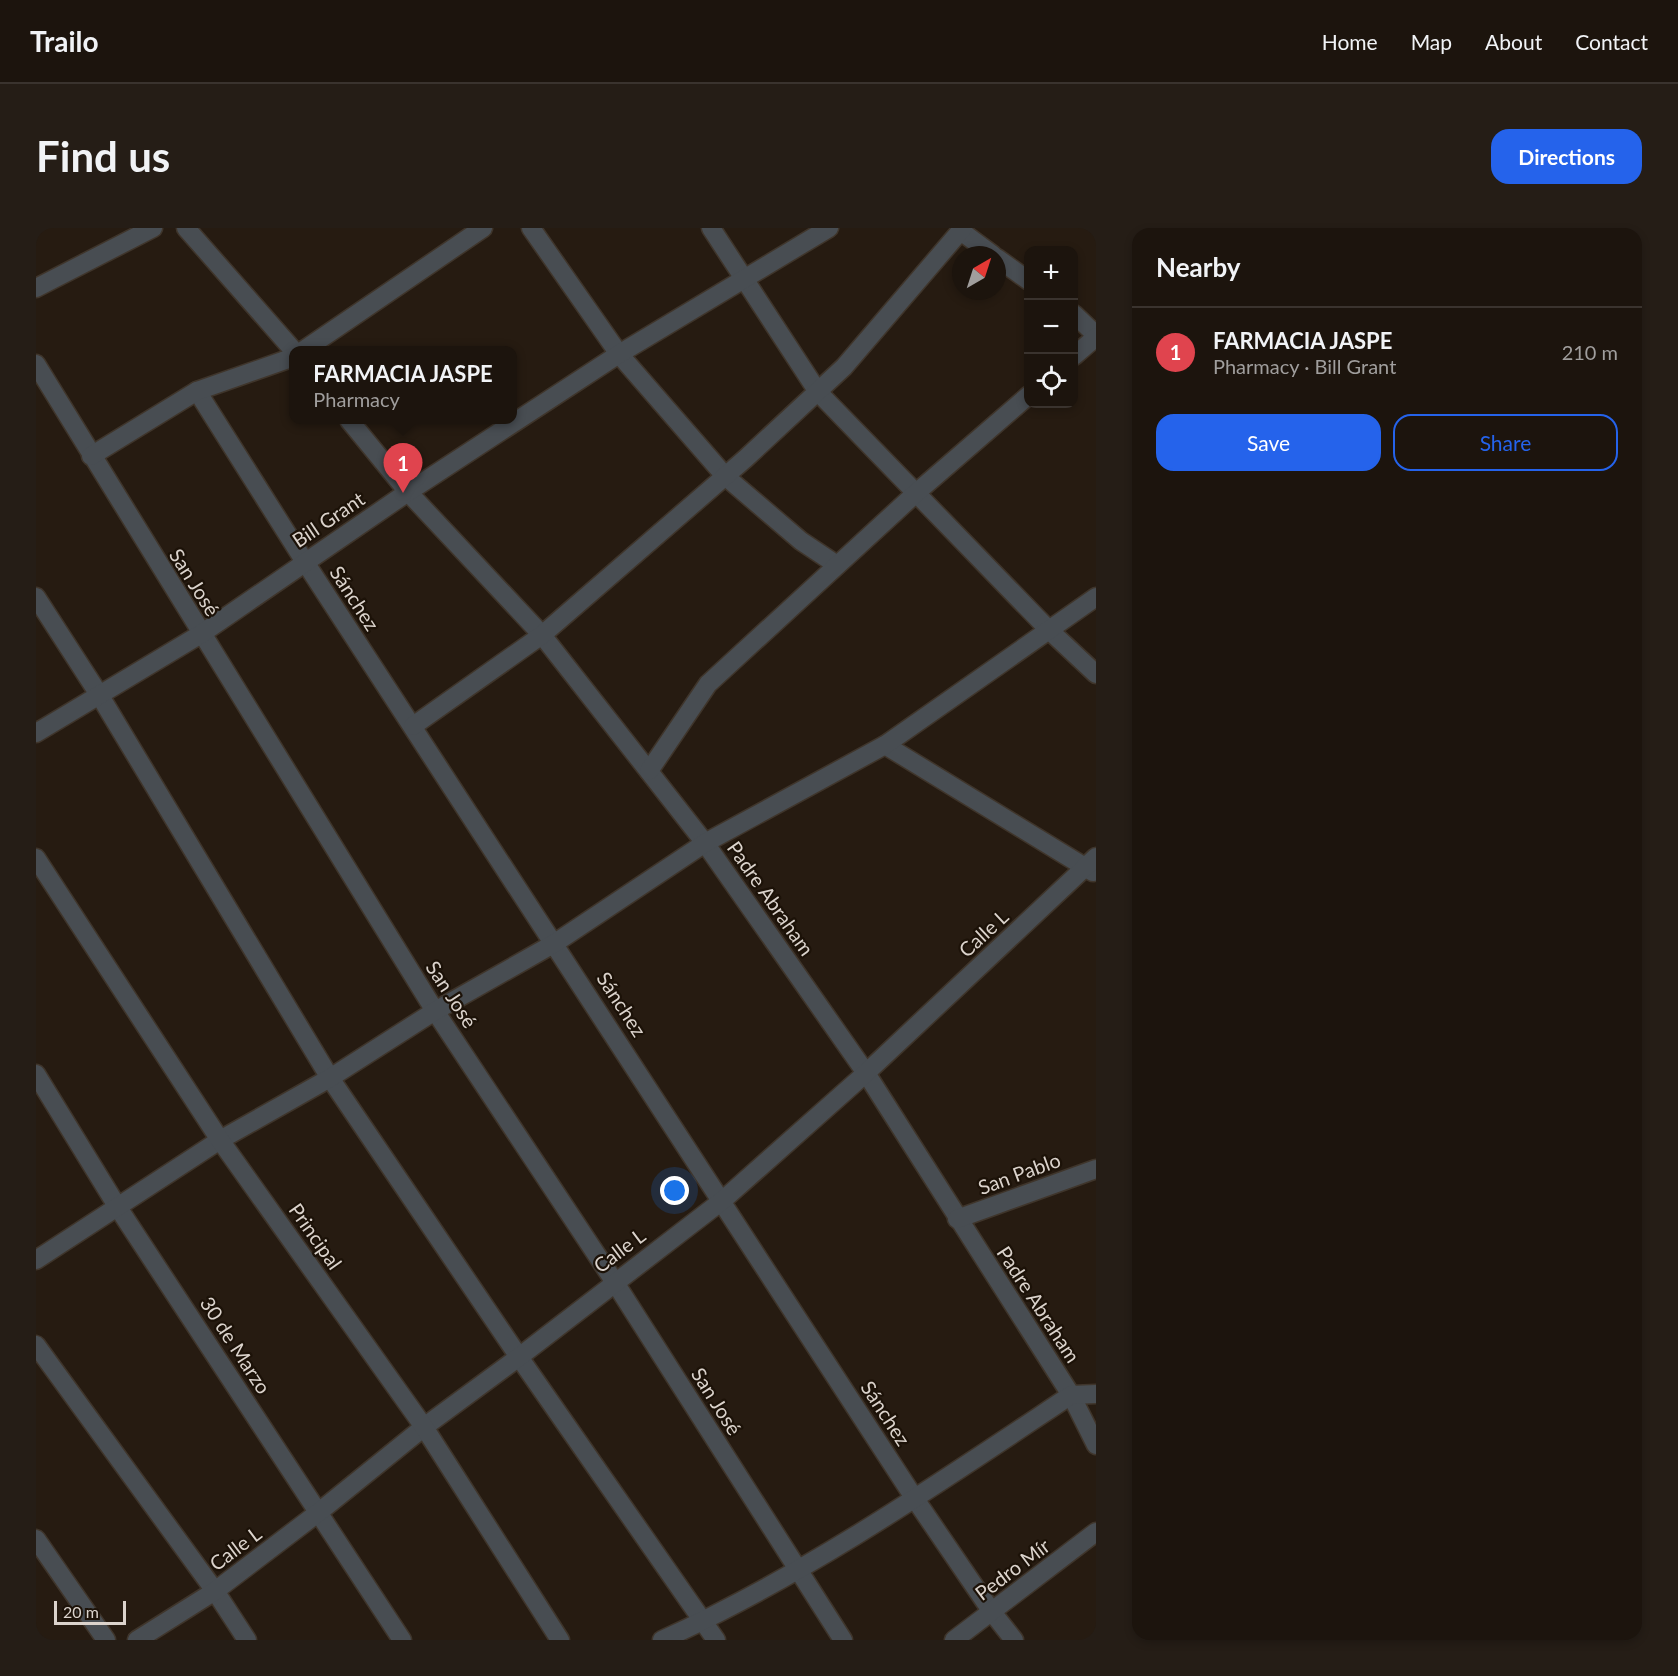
<!DOCTYPE html>
<html lang="en">
<head>
<meta charset="utf-8">
<style>
  :root { --surface:#1c140d; --page:#251d16; --text:#f1f3f6; --muted:#a09e9d; --line:#3a332e; --accent:#2563eb }
  body { margin:0; font-family:Lato,sans-serif; background:var(--page); color:var(--text) }
  .controls { position:absolute; right:18px; top:18px; display:grid; overflow:hidden; border-radius:12px; box-shadow:0 3px 9px #0003 }
  .controls button { width:54px; height:54px; display:grid; place-items:center; padding:0; border:0; border-bottom:2px solid var(--line); background:var(--surface); color:var(--text); font:30px sans-serif }
  .compass { position:absolute; left:916px; top:18px; width:54px; height:54px; border-radius:50%; background:var(--surface); box-shadow:0 3px 9px #0003; rotate:39deg }
  .scale { position:absolute; left:18px; bottom:15px; width:72px; box-sizing:border-box; padding-left:6px; border:3px solid #dbd3cc; border-top:0; font-size:16px; line-height:21px; white-space:nowrap; color:#dbd3cc; -webkit-text-stroke:4px #1c1208; paint-order:stroke }
  .you { position:absolute; left:639px; top:963px; width:21px; height:21px; margin:-15px; border:4px solid #fff; border-radius:50%; background:#1a73e8; box-shadow:0 0 0 9px #1a73e833 }
  .badge { display:grid; place-items:center; width:39px; height:39px; border-radius:50%; background:var(--accent); color:#fff; font-size:20px; font-weight:700 }
  .pin { position:absolute; translate:-50% -50px; filter:drop-shadow(0 2px 3px #0008) }
  .pin::after { content:''; position:absolute; top:32px; width:21px; height:18px; background:inherit; clip-path:polygon(0 0,100% 0,50% 100%) }
  .popup { position:absolute; left:253px; top:118px; width:228px; height:78px; box-sizing:border-box; display:grid; place-content:center; border-radius:12px; background:var(--surface); filter:drop-shadow(0 2px 4px #0005); font-size:20px; white-space:nowrap; color:var(--muted) }
  .popup b { font-size:22px; color:var(--text) }
  .popup::after { content:''; position:absolute; left:50%; top:100%; margin-left:-12px; border:12px solid transparent; border-top-color:var(--surface) }
  .list { margin:0; padding:0; list-style:none }
  h2 { display:flex; justify-content:space-between; align-items:center; height:78px; margin:0; padding:0 24px; font-size:26px }
  h2 small { font-size:20px; font-weight:400; color:var(--muted) }
  .list li { display:grid; grid-template-columns:39px 1fr auto; gap:18px; align-items:center; box-sizing:border-box; height:90px; padding:0 24px; border-top:2px solid var(--line) }
  .list b { display:block; font-size:22px; white-space:nowrap }
  .list p { margin:0; font-size:20px; white-space:nowrap; color:var(--muted) }
  .list em { font-size:20px; font-style:normal; color:var(--muted) }
  .actions { display:flex; gap:12px; padding:18px 24px }
  .actions a { flex:1; padding:14px 0; border:2px solid var(--accent); border-radius:18px; text-align:center; font-size:21px; color:var(--accent) }
  .actions .main { background:var(--accent); color:#fff }
  .icon { flex:none; width:33px; height:33px; fill:none; stroke:currentColor; stroke-width:2; stroke-linecap:round; stroke-linejoin:round }
  .map { position:relative; flex:none; width:1060px; height:1412px; overflow:hidden; border-radius:18px }
  header { display:flex; align-items:center; gap:36px; box-sizing:border-box; height:84px; padding:0 30px; background:var(--surface); border-bottom:2px solid var(--line) }
  header strong { font-size:28px }
  nav { display:flex; gap:33px; margin-inline-start:auto; font-size:21px }
  .intro { display:flex; align-items:center; justify-content:space-between; box-sizing:border-box; height:144px; padding:0 36px }
  h1 { margin:0; font-size:42px }
  .button { padding:15px 27px; border-radius:18px; background:var(--accent); color:#fff; font-size:21px; font-weight:700 }
  main { display:flex; gap:36px; padding:0 36px }
  aside { flex:1; background:var(--surface); border-radius:18px; box-shadow:0 3px 9px #0003 }
  .map>svg:first-child { display:block }
</style>
</head>
<body>
<header>
<strong>Trailo</strong>
<nav><a>Home</a><a>Map</a><a>About</a><a>Contact</a></nav>
</header>
<div class="intro"><h1>Find us</h1><a class="button">Directions</a></div>
<main>
<div class="map">
<svg width="1060" height="1412" viewBox="0 0 1060 1412">
  <rect width="100%" height="100%" fill="#261b11"/>
  <g fill="none" stroke-linecap="round" stroke-linejoin="round">
    <!-- minor casing -->
    <g stroke="#3f352b" stroke-width="21">
      <g id="minor">
        <path d="M150,0L258,123"/>
        <path d="M495,0L583,126L689,248L765,313L801,337"/>
        <path d="M675,0L782,164L1013,402L1060,446"/>
        <path d="M926,4L957,27"/>
        <path d="M961,30L993,53"/>
        <path d="M0,60L117,0"/>
        <path d="M1038,86L1060,107"/>
        <path d="M268,122L447,0"/>
        <path d="M1038,128L1060,109"/>
        <path d="M0,136L399,783L578,1053L807,1412"/>
        <path d="M161,163L269,334L879,1271L956,1384L978,1412"/>
        <path d="M313,192L372,264L506,407L669,615L830,845L1035,1167L1060,1217"/>
        <path d="M55,228L161,163L258,129"/>
        <path d="M0,369L64,468L294,850L483,1129L680,1412"/>
        <path d="M377,498L506,407L709,231L808,139L927,0"/>
        <path d="M849,517L1057,644"/>
        <path d="M613,543L672,456L880,265L993,167"/>
        <path d="M0,846L81,978L366,1412"/>
        <path d="M921,991L1060,941"/>
        <path d="M0,1032L184,912L294,850L399,783L519,715L669,615L849,517L1060,369"/>
        <path d="M0,1117L179,1363L211,1412"/>
        <path d="M0,1311L70,1412"/>
        <path d="M101,1412L179,1363L283,1284L388,1199L483,1129L687,972L830,845L1060,629"/>
        <path d="M626,1412C771,1346 903,1255 1035,1167L1060,1166"/>
        <path d="M918,1412L1060,1304"/>
      </g>
    </g>
    <!-- tertiary casing -->
    <g stroke="#3f352b" stroke-width="21">
      <g id="tertiary">
        <path d="M0,505L165,406L372,264L583,126L793,0"/>
        <path d="M0,630L184,912L388,1199L524,1412"/>
      </g>
    </g>
    <!-- minor -->
    <use href="#minor" stroke="#484d52" stroke-width="18"/>
    <!-- tertiary -->
    <use href="#tertiary" stroke="#484d52" stroke-width="18"/>
  </g>
  <g text-anchor="middle" dominant-baseline="central" stroke-width="4.5" stroke-linejoin="round" paint-order="stroke">
    <!-- street labels -->
    <g font-size="20" fill="#dbd3cc" stroke="#1c1208">
      <text transform="translate(292 291) rotate(-34)">Bill Grant</text>
      <text transform="translate(159 354) rotate(58)">San José</text>
      <text transform="translate(319 370) rotate(57)">Sánchez</text>
      <text transform="translate(735 670) rotate(55)">Padre Abraham</text>
      <text transform="translate(947 705) rotate(-43)">Calle L</text>
      <text transform="translate(416 766) rotate(57)">San José</text>
      <text transform="translate(586 776) rotate(57)">Sánchez</text>
      <text transform="translate(983 945) rotate(-20)">San Pablo</text>
      <text transform="translate(280 1008) rotate(55)">Principal</text>
      <text transform="translate(583 1022) rotate(-37)">Calle L</text>
      <text transform="translate(1003 1076) rotate(57)">Padre Abraham</text>
      <text transform="translate(200 1117) rotate(57)">30 de Marzo</text>
      <text transform="translate(681 1173) rotate(58)">San José</text>
      <text transform="translate(850 1185) rotate(57)">Sánchez</text>
      <text transform="translate(199 1320) rotate(-37)">Calle L</text>
      <text transform="translate(976 1341) rotate(-37)">Pedro Mír</text>
    </g>
  </g>
</svg>
<div class="controls">
<button>+</button>
<button>−</button>
<button><svg class="icon" aria-label="locate" viewBox="0 0 24 24"><circle cx="12" cy="12" r="6"/><path d="M12 2v4M12 18v4M2 12h4M18 12h4"/></svg></button>
</div>
<svg class="compass" viewBox="-18 -18 36 36"><path d="M0-13l5 13h-10z" fill="#e53935"/><path d="M0 13l5-13h-10z" fill="#a09e9d"/></svg>
<div class="scale">20 m</div>
<div class="you"></div>
<div class="pin badge" style="left:367px;top:265px;background:#e0444e">1</div>
<div class="popup"><b>FARMACIA JASPE</b>Pharmacy</div>
</div>
<aside>
<h2>Nearby<small></small></h2>
<ul class="list">
<li><span class="badge" style="background:#e0444e">1</span><div><b>FARMACIA JASPE</b><p>Pharmacy · Bill Grant</p></div><em>210 m</em></li>
</ul>
<div class="actions"><a class="main">Save</a><a>Share</a></div>
</aside>
</main>
</body>
</html>
